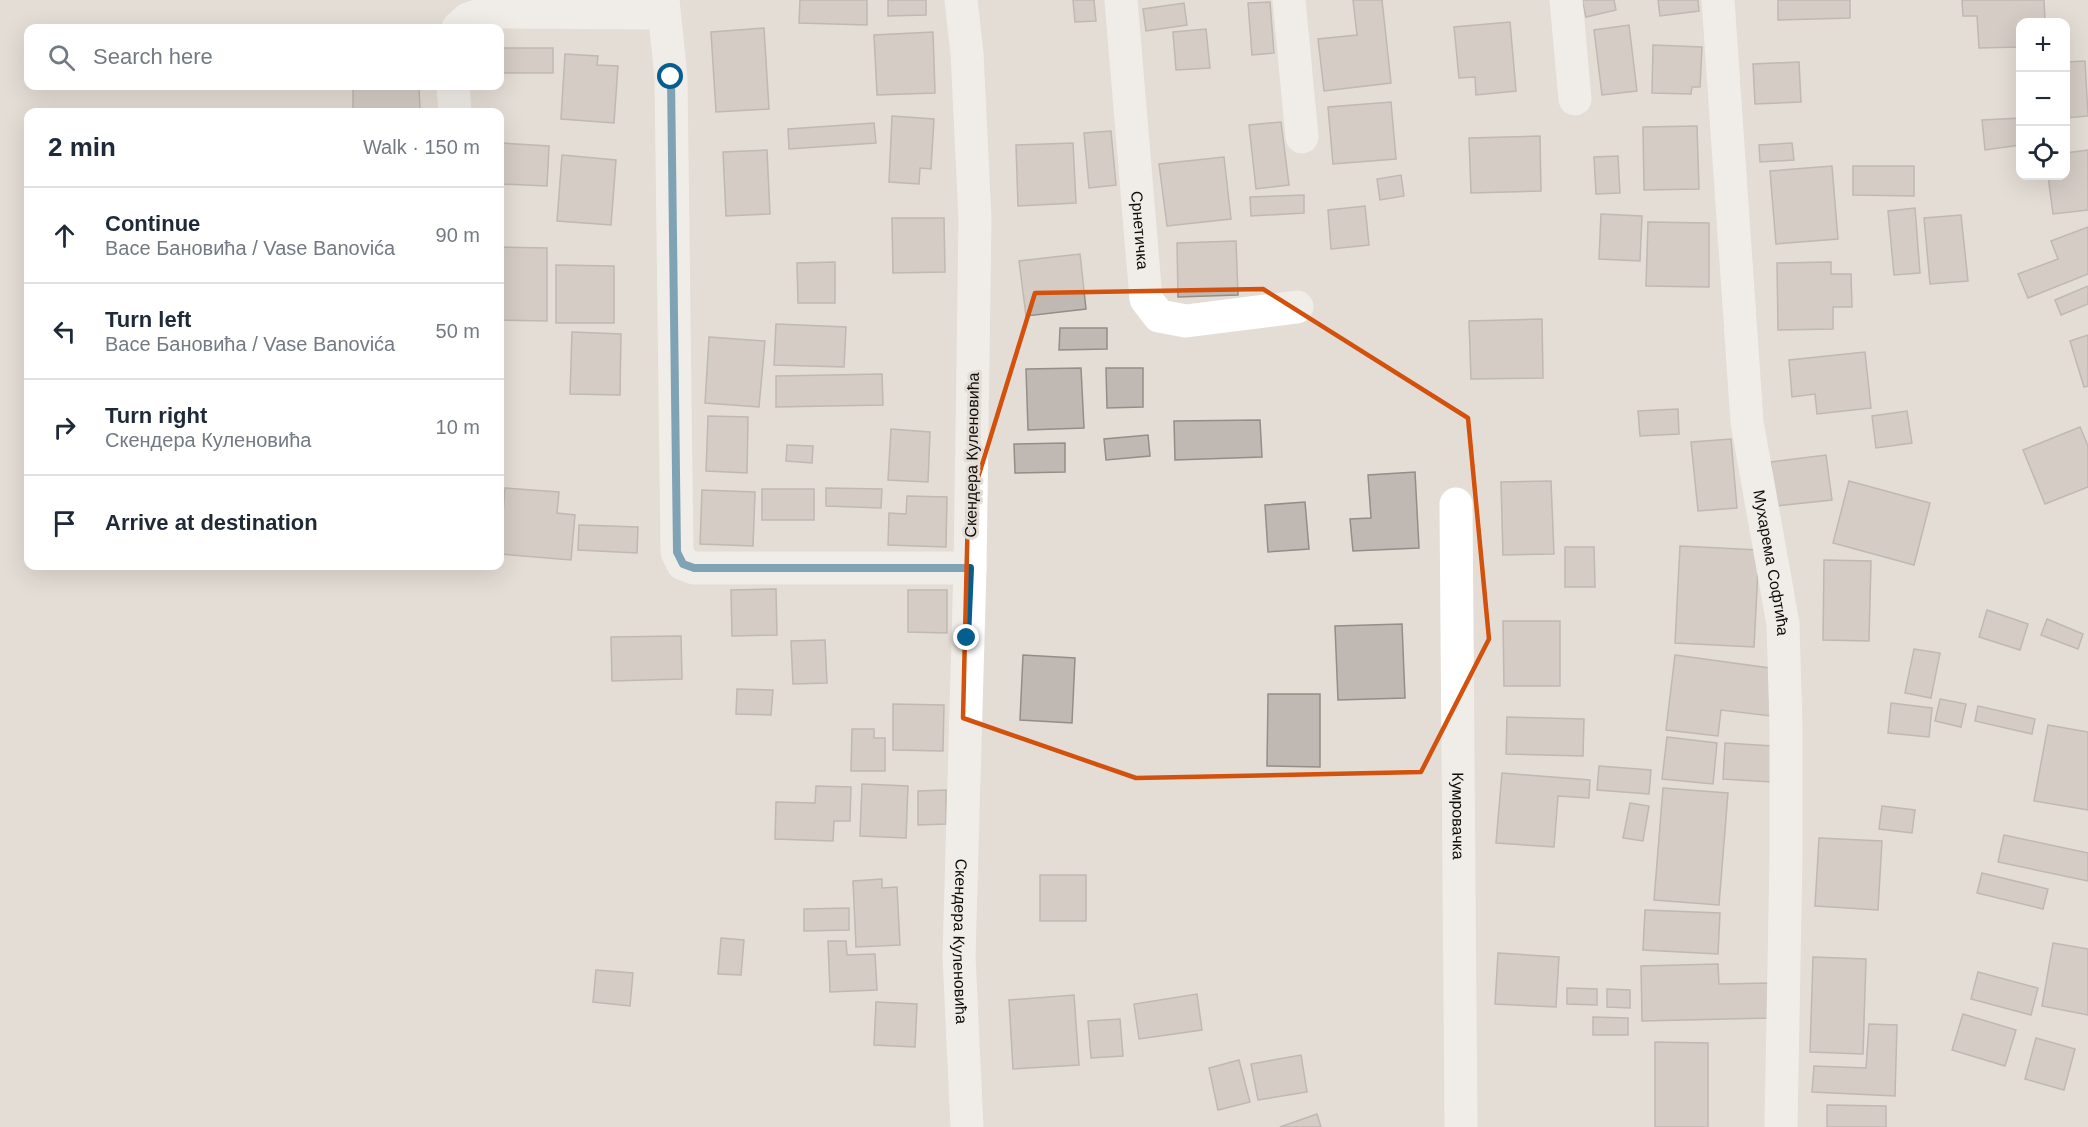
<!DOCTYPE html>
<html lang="en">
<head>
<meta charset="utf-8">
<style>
  :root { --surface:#fff; --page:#f6f6f7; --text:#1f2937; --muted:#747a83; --line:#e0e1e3 }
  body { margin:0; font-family:Arial,sans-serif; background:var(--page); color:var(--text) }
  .controls { position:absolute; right:18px; top:18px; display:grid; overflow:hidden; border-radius:12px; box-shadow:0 6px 24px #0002 }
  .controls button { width:54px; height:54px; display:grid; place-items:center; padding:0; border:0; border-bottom:2px solid var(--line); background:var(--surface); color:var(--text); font:30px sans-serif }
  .stop { position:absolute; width:18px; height:18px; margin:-14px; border:4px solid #065e8f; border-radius:50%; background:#fff }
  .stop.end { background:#065e8f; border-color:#fff; box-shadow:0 2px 6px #0008 }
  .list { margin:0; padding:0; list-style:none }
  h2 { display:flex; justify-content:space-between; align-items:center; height:78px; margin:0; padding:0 24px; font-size:26px }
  h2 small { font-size:20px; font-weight:400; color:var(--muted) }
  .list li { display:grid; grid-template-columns:39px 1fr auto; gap:18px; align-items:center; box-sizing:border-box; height:96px; padding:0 24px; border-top:2px solid var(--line) }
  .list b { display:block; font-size:22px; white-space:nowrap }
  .list p { margin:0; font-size:20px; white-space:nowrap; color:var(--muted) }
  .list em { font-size:20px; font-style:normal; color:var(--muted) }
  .icon { flex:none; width:33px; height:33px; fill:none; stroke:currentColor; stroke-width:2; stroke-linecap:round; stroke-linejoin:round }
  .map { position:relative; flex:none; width:2088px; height:1127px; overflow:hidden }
  .search { position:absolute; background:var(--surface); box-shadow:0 6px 24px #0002; left:24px; top:24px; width:480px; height:66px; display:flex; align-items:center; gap:15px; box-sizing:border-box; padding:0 21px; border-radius:12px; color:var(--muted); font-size:22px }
  .panel { position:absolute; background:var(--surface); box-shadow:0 6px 24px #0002; left:24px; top:108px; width:480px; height:462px; border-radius:12px }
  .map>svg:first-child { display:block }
</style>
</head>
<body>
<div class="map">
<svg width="2088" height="1127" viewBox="0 0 2088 1127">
  <rect width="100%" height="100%" fill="#e4ddd6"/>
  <!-- building -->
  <g fill="#c0b8b2" stroke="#948d88" stroke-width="1.5">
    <path d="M800,0H867V25L799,23Z"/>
    <path d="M888,0H926V15L888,16Z"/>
    <path d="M1073,0H1094L1096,21L1075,22Z"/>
    <path d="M1353,0H1382L1391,83L1324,91L1318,39L1357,35Z"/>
    <path d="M1582,0H1614L1616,10L1586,17Z"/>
    <path d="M1658,0H1698L1699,11L1660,16Z"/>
    <path d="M1778,0H1850V18L1778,20Z"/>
    <path d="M1962,0H2044L2045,22H2020V47L1979,48L1977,16H1963Z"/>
    <path d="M1270,2L1274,53L1252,55L1248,3Z"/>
    <path d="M1184,3L1187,25L1146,31L1143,9Z"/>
    <path d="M1510,22L1516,91L1476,95L1475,77L1459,78L1454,27Z"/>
    <path d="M1629,25L1637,91L1602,95L1594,30Z"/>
    <path d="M764,28L769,109L716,112L711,32Z"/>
    <path d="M1206,29L1210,68L1176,70L1173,32Z"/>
    <path d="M933,32L935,93L877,95L874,35Z"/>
    <path d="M1653,45L1702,47L1700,87H1692L1691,94L1652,93Z"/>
    <rect x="500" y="48" width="53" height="25"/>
    <path d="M565,54L598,56L597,65L618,66L614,123L561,119Z"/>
    <path d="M2085,61L2088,116L2066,118V62Z"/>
    <path d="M1799,62L1801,102L1755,104L1753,64Z"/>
    <path d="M353,86H419L420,112H353Z"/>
    <path d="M1391,102L1396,159L1333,164L1328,107Z"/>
    <path d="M892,116L934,119L931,169L920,168L919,184L889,182Z"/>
    <path d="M2020,118V145L1985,150L1982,120Z"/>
    <path d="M1281,122L1289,185L1256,189L1249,125Z"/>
    <path d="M874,123L876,143L789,149L788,129Z"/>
    <path d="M1697,126L1699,189L1644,190L1643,127Z"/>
    <path d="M1111,131L1116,185L1089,188L1084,133Z"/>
    <path d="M1540,136L1541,191L1471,193L1469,138Z"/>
    <path d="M500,143L549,146L547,186L500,184Z"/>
    <path d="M1073,143L1076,203L1018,206L1016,145Z"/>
    <path d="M1792,143L1794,160L1760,162L1759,145Z"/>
    <path d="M767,150L770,214L726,216L723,152Z"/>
    <path d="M2088,150V210L2053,214L2048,176H2066V153Z"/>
    <path d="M562,155L616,160L611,225L557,221Z"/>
    <path d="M1618,156L1620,193L1596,194L1594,157Z"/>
    <path d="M1224,157L1231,219L1167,226L1159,164Z"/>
    <path d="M1832,166L1838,239L1776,244L1770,171Z"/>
    <path d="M1853,166H1914V196L1853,195Z"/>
    <path d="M1401,175L1404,196L1380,200L1377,179Z"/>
    <path d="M1304,195V213L1251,216L1250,197Z"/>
    <path d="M1365,206L1369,245L1331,249L1328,210Z"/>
    <path d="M1915,208L1920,273L1894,275L1888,211Z"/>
    <path d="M1601,214L1642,216L1640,261L1599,259Z"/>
    <path d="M1961,215L1968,281L1930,284L1924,218Z"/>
    <path d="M892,218H944L945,272L893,273Z"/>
    <path d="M1648,222L1709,223V287L1646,286Z"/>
    <path d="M2088,227V274L2028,298L2018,274L2058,259L2051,241Z"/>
    <path d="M1236,241L1238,295L1178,297L1177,243Z"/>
    <path d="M500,247L547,248V321L500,320Z"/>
    <path d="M1080,254L1086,309L1026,316L1019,261Z"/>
    <path d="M835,262V303H798L797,263Z"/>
    <path d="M1831,262V274H1851L1852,307H1833V329L1778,330L1777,263Z"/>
    <path d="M556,265L614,266V323H556Z"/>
    <path d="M2088,286V304L2061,315L2055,300Z"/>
    <path d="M1542,319L1543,378L1471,379L1469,321Z"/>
    <path d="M776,324L846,327L844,367L774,365Z"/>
    <path d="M1060,328H1107V349L1059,350Z"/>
    <path d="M572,332L621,334L620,395L570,394Z"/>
    <path d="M2088,335V386L2084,387L2070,341Z"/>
    <path d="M709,337L765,341L759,407L705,403Z"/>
    <path d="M1865,352L1871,408L1817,414L1815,394L1792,397L1789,360Z"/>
    <path d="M1081,368L1084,428L1028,430L1026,369Z"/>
    <path d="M1106,368H1143V407L1107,408Z"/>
    <path d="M882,374L883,405L776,407V376Z"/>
    <path d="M1678,409L1679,434L1640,436L1638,411Z"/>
    <path d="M1907,411L1912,443L1876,448L1872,416Z"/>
    <path d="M708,416L748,417L747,473L706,471Z"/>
    <path d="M1260,420L1262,457L1175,460L1174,421Z"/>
    <path d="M2080,427L2088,446V487L2045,504L2023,450Z"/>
    <path d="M891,429L930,432L928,482L888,480Z"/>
    <path d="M1148,435L1150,456L1106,460L1104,439Z"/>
    <path d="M1731,439L1737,508L1698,511L1691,442Z"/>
    <path d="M1065,443V472L1015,473L1014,444Z"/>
    <path d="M787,445L813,446L812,463L786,461Z"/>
    <path d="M1826,455L1832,500L1776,506L1771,462Z"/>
    <path d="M1415,472L1419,548L1353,551L1350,519L1371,518L1368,475Z"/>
    <path d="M1551,481L1554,554L1503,555L1501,482Z"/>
    <path d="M1849,481L1930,503L1914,565L1833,543Z"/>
    <path d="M505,488L559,492L557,513L575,515L571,560L500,554Z"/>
    <path d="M826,488L882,489L881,508L826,506Z"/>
    <rect x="762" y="489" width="52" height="31"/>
    <path d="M702,490L755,492L753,546L700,544Z"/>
    <path d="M907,496L947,497L946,547L888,545L889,513L906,514Z"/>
    <path d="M1305,502L1309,549L1268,552L1265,505Z"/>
    <path d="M579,525L638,527L637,553L578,550Z"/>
    <path d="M1680,546L1759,550L1754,647L1675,643Z"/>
    <path d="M1565,547H1594L1595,587H1565Z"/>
    <path d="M1824,560L1871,561L1869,641L1823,640Z"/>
    <path d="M776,589L777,635L732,636L731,590Z"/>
    <path d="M908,590H947V633L908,632Z"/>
    <path d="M1987,610L2028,624L2020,650L1979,637Z"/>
    <path d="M2047,619L2083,634L2078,649L2041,635Z"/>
    <path d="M1503,621H1560V686H1504Z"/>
    <path d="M1402,624L1405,698L1338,700L1335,626Z"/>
    <path d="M681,636L682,679L612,681L611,637Z"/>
    <path d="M825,640L827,683L793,684L791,641Z"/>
    <path d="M1914,649L1940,653L1931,698L1905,693Z"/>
    <path d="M1023,655L1075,658L1072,723L1020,720Z"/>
    <path d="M1675,655L1777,669L1771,716L1721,710L1718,736L1666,730Z"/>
    <path d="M737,689L773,690L771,715L736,714Z"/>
    <path d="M1268,694H1320V767L1267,766Z"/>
    <path d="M1940,699L1966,704L1961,727L1935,721Z"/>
    <path d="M1891,703L1932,708L1929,737L1888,733Z"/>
    <path d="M893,704L944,705L943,751L893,750Z"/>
    <path d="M1978,706L2035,719L2032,734L1975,721Z"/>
    <path d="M1507,717L1584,719L1583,756L1506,754Z"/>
    <path d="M2048,725L2088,732V810L2034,801Z"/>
    <path d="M852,729H874V738H885V771H851Z"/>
    <path d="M1667,737L1717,743L1713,784L1662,779Z"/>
    <path d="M1725,743L1773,746L1771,782L1723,779Z"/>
    <path d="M1599,766L1651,770L1649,794L1597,790Z"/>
    <path d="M1502,773L1590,780L1589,798L1558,796L1554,847L1496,843Z"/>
    <path d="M862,784L908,786L906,838L860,836Z"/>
    <path d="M816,786L851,787L850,821H834L833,841L775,839L776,802L815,803Z"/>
    <path d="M1663,788L1728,793L1719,905L1654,900Z"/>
    <path d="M946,790V824L918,825V791Z"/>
    <path d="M1630,803L1649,806L1643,841L1623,838Z"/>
    <path d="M1882,806L1915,810L1912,833L1879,829Z"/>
    <path d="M2004,835L2088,853V881L1998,862Z"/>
    <path d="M1819,838L1882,841L1878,910L1815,906Z"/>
    <path d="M1982,873L2048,889L2043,909L1977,893Z"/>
    <rect x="1040" y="875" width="46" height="46"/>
    <path d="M882,879V888L897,887L900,945L856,947L853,881Z"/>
    <path d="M849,908V930L804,931V909Z"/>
    <path d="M1645,910L1720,913L1718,954L1643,950Z"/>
    <path d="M721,938L744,940L741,975L718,974Z"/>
    <path d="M828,941H846L847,955L875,954L877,990L830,992Z"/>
    <path d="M2053,943L2088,949V1015L2042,1006Z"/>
    <path d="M1498,953L1559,957L1556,1007L1495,1004Z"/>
    <path d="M1813,957L1866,959L1863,1054L1810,1052Z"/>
    <path d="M1718,964L1719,984L1770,983L1771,1018L1642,1021L1641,966Z"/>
    <path d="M596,970L633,973L630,1006L593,1002Z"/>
    <path d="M1978,972L2038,988L2031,1015L1971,999Z"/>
    <path d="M1567,988L1597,989V1005L1567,1004Z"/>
    <path d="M1607,989L1630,990V1008L1607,1007Z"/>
    <path d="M1197,994L1202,1030L1139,1039L1134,1004Z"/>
    <path d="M1074,995L1079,1065L1013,1069L1009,1000Z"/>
    <path d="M876,1002L917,1004L915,1047L874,1045Z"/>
    <path d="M1963,1014L2016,1030L2005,1066L1952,1050Z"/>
    <path d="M1593,1017L1628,1018V1035H1593Z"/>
    <path d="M1120,1019L1123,1056L1091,1058L1088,1021Z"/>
    <path d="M1869,1024L1897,1025L1895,1096L1812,1092L1814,1066L1866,1068Z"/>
    <path d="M2036,1038L2075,1049L2064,1090L2025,1079Z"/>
    <path d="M1655,1042L1708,1043V1127H1655Z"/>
    <path d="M1301,1055L1307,1092L1258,1100L1251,1064Z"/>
    <path d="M1239,1060L1250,1102L1218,1110L1209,1068Z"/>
    <path d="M1827,1105L1886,1106V1127H1827Z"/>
    <path d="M1317,1114L1321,1127H1280Z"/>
  </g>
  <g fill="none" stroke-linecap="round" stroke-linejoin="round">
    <!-- minor -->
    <g stroke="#fff" stroke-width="33">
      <path d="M663,0L671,77L677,552L683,564L694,568H970"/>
      <path id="s1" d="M961,0L967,53L975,219L970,568L959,956L967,1127"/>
      <path id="s2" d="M1121,0L1146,299L1159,316L1186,321L1297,307"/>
      <path d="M1289,0L1302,137"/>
      <path d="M1566,0L1575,99"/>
      <path id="s3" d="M1718,0L1747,422L1783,624L1786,726V857L1781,1127"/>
      <path d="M458,28L468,19L489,12L664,13"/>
      <path d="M453,86L455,112"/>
      <path id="s4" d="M1456,504L1461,1127"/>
    </g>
  </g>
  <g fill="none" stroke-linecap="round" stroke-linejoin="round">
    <!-- route -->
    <path stroke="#065e8f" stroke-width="8" d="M671,77L677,552L683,564L694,568H970L967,638"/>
  </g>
  <!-- marked area -->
  <path d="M0 0H2088V1127H0ZM1263,289L1468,418L1489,639L1421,772L1136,778L963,718L968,510L1035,293Z" fill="#e4ddd6" fill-opacity=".55" fill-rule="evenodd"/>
  <path fill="none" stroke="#d2510c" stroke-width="4.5" stroke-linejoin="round" d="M1263,289L1468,418L1489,639L1421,772L1136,778L963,718L968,510L1035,293Z"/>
  <g text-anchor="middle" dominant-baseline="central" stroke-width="6" stroke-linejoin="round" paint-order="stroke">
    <!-- street labels -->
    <g font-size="16" fill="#0e0c0a" stroke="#e4ddd6">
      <text stroke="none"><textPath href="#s2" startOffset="231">Срнетичка</textPath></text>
      <text transform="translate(972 455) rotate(-89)">Скендера Куленовића</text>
      <text stroke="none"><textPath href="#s3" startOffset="566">Мухарема Софтића</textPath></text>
      <text stroke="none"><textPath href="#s4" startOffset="312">Кумровачка</textPath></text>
      <text stroke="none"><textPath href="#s1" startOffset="942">Скендера Куленовића</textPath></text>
    </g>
  </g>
</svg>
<div class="controls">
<button>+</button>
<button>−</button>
<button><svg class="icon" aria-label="locate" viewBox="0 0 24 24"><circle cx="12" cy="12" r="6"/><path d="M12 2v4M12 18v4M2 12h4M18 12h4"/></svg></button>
</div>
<div class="stop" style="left:671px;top:77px"></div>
<div class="stop end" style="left:967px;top:638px"></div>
<div class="search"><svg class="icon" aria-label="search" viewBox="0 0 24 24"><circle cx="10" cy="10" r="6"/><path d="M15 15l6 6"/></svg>Search here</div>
<section class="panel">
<h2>2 min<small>Walk · 150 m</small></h2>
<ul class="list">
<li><svg class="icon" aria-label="ahead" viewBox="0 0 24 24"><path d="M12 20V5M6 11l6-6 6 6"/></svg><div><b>Continue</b><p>Васе Бановића / Vase Banovića</p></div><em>90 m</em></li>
<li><svg class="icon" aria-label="left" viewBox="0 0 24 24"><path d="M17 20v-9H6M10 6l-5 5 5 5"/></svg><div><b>Turn left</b><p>Васе Бановића / Vase Banovića</p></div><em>50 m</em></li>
<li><svg class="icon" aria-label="right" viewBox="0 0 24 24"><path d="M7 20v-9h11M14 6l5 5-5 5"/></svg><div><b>Turn right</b><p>Скендера Куленовића</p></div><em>10 m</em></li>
<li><svg class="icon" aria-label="arrive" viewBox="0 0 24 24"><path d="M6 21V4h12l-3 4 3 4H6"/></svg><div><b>Arrive at destination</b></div></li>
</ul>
</section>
</div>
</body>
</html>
